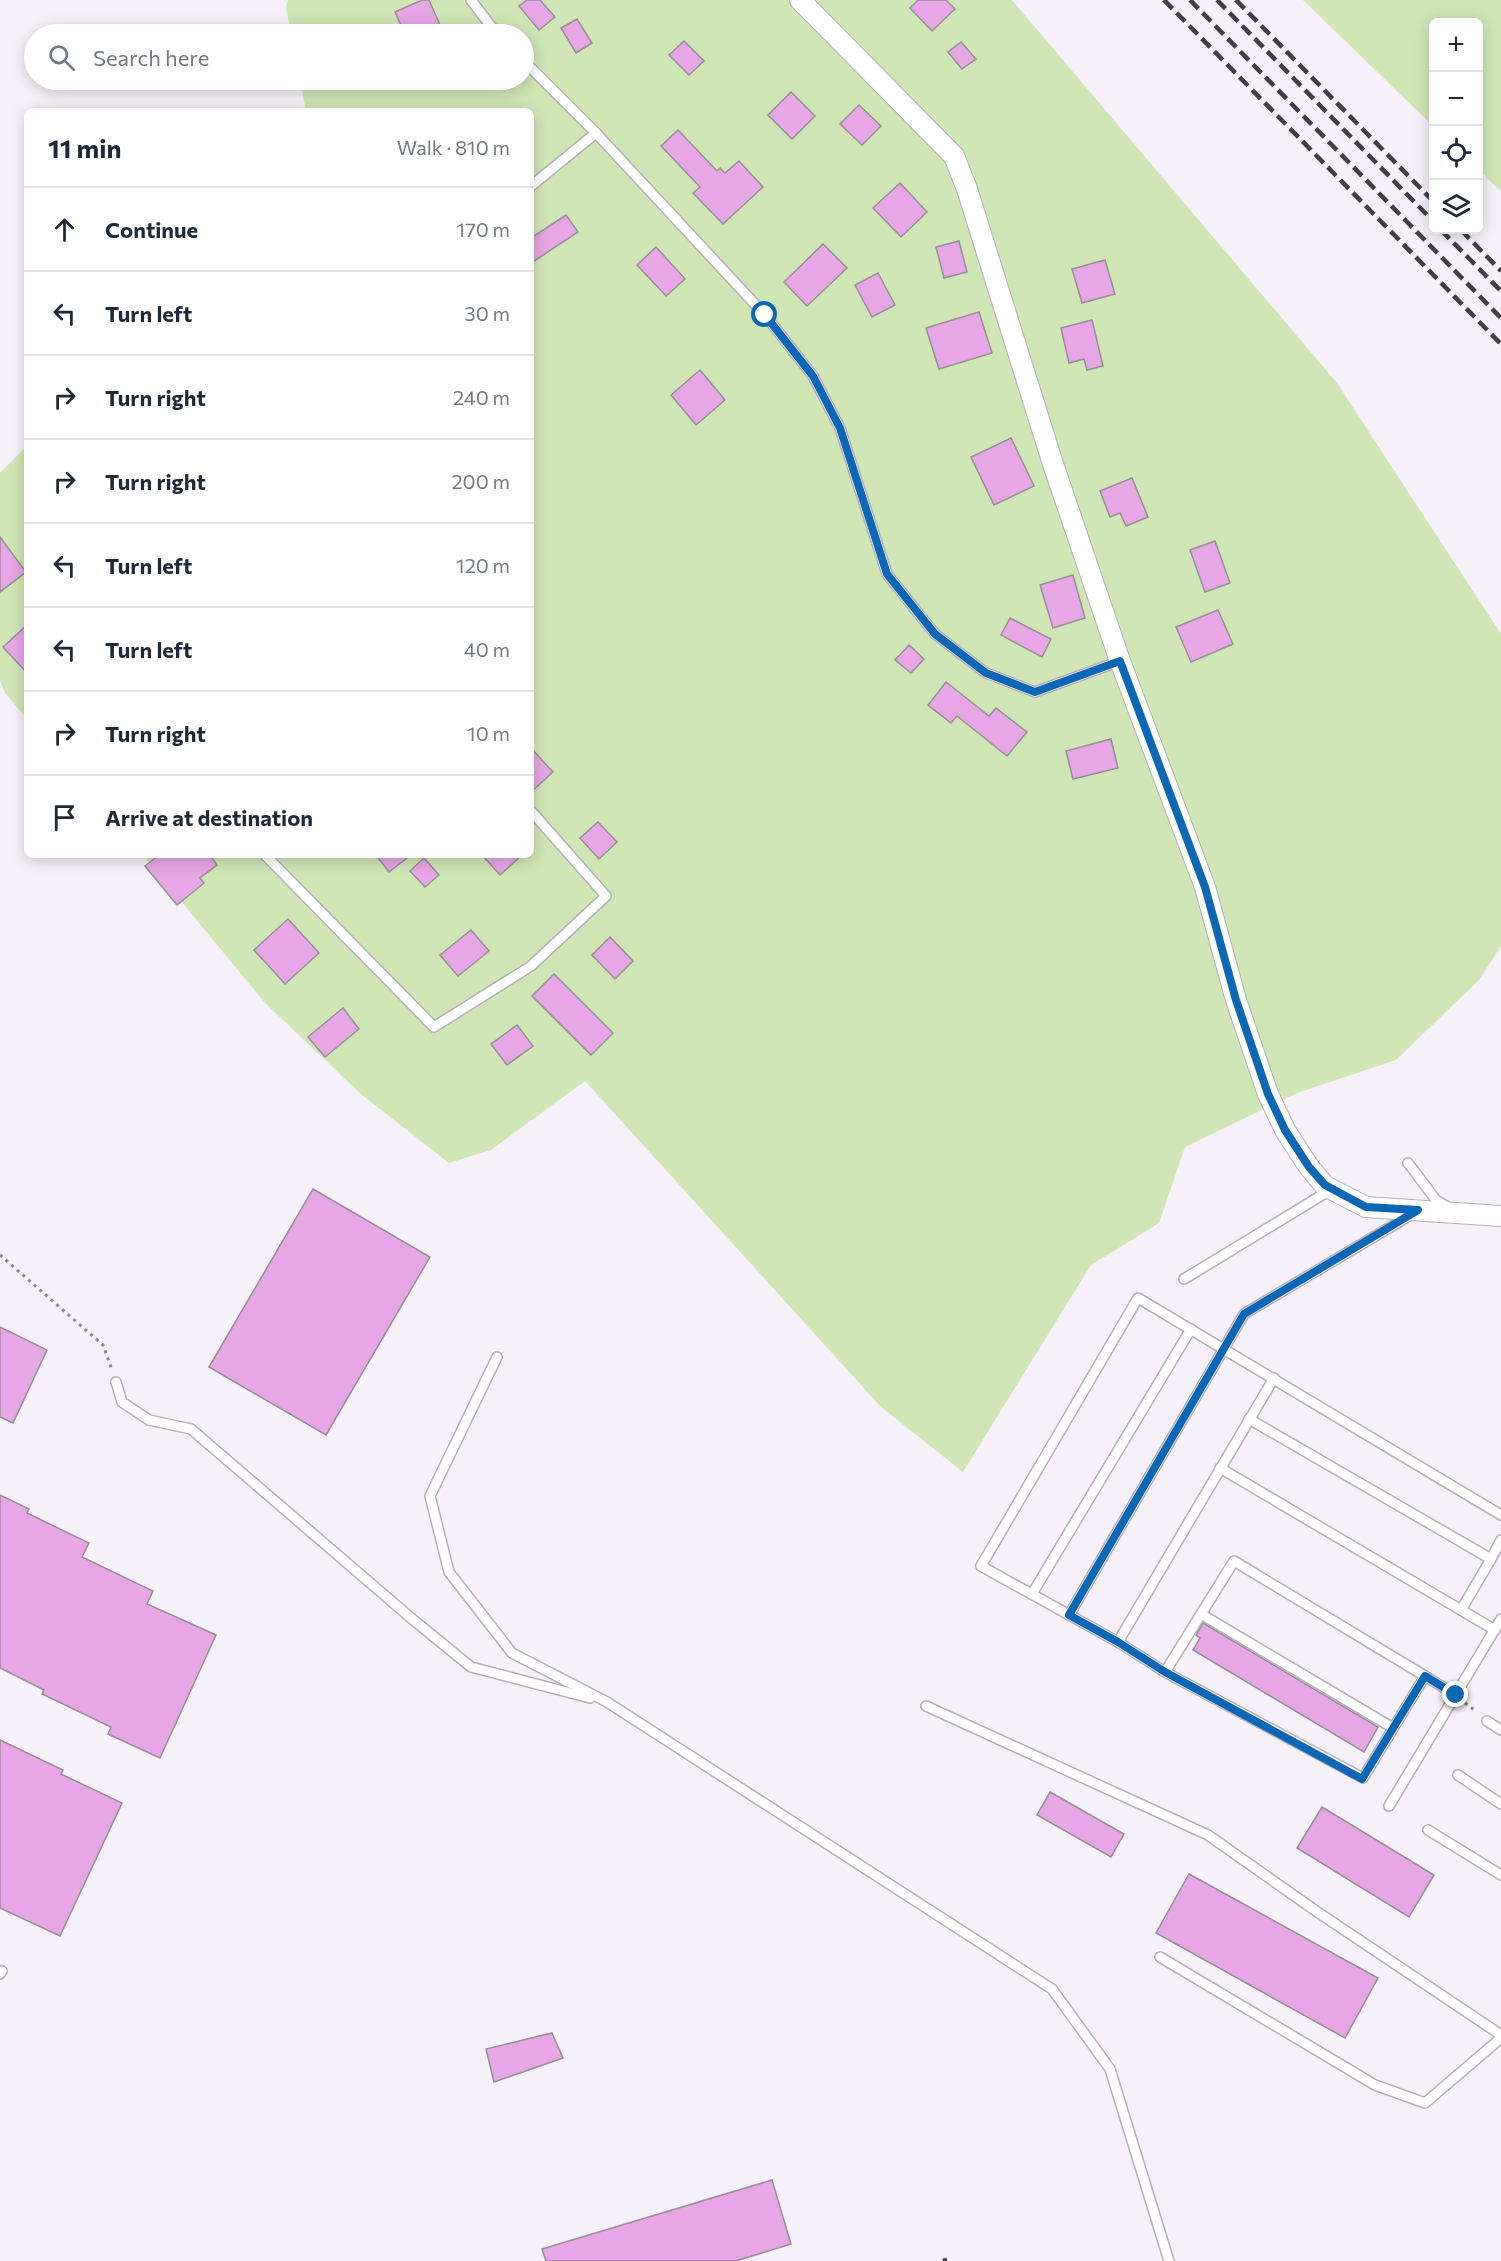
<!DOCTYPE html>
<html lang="en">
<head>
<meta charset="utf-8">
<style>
  :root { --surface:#fff; --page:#f6f6f7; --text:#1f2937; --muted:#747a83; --line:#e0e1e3 }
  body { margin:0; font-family:Commissioner,sans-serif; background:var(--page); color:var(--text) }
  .controls { position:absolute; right:18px; top:18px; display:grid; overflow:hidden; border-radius:9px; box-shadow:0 3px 15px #0003 }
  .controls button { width:54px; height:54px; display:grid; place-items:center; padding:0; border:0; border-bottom:2px solid var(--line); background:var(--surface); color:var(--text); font:30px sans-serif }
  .stop { position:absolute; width:18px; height:18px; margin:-14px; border:4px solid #0e67b4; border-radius:50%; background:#fff }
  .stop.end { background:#0e67b4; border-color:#fff; box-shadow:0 2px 6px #0008 }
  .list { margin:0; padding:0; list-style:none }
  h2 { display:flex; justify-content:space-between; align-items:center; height:78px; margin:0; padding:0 24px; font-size:26px }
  h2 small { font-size:20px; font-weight:400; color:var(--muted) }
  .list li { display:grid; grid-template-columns:39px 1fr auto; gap:18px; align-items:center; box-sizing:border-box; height:84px; padding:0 24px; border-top:2px solid var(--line) }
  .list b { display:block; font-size:22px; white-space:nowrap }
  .list em { font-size:20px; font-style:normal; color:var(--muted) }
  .icon { flex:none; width:33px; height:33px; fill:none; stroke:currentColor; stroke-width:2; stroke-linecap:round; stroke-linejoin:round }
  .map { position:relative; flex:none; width:1501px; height:2261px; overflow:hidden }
  .search { position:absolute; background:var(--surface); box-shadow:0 3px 15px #0003; left:24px; top:24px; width:510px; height:66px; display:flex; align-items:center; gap:15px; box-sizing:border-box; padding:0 21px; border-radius:33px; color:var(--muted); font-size:22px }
  .panel { position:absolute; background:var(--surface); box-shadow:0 3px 15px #0003; left:24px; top:108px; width:510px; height:750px; border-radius:9px }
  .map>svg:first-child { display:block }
</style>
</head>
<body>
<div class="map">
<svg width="1501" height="2261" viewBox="0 0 1501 2261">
  <rect width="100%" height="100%" fill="#f6f0f8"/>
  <!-- green -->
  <g fill="#d0e6b5">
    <path d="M288,0H1012L1337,383L1501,634V946L1479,980L1396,1060L1297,1093L1185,1147L1159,1223L1091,1265L963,1472L881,1407L585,1081L491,1150L449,1163L362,1095L265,1003L143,855H531V111H306L300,80H524V34H291L286,7Z"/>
    <path d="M1303,0H1501V192L1479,170L1478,22H1434L1433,126Z"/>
    <path d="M27,446V719L5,693L0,681V473Z"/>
  </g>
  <!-- building -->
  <g fill="#e7a6e5" stroke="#958e94" stroke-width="1.5">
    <path d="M422,0H429L444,34H405L395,12Z"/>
    <path d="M527,0H540L555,17L539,30L519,6Z"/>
    <path d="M918,0H946L955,9L932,31L910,8Z"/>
    <path d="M577,19L592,43L576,53L561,28Z"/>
    <path d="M684,41L704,61L689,75L669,55Z"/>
    <path d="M961,42L976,59L962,69L948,52Z"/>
    <path d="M791,92L815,116L792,139L768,115Z"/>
    <path d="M859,105L881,126L862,145L840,124Z"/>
    <path d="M678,130L717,171L720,168L725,173L739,161L763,187L723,224L693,193L700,187L661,146Z"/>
    <path d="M900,183L927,212L901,237L873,208Z"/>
    <path d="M566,215L578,232L531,263V238Z"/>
    <path d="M959,241L967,272L944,278L936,247Z"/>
    <path d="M823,244L847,268L807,306L784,282Z"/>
    <path d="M656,247L685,279L666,296L637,265Z"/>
    <path d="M1105,260L1115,294L1082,303L1072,269Z"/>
    <path d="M878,273L895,305L872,317L855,285Z"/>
    <path d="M979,312L992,353L939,369L926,328Z"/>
    <path d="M1092,320L1103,366L1087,370L1084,359L1069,363L1061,328Z"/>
    <path d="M700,370L725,400L696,425L671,395Z"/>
    <path d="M1011,438L1034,486L994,505L971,457Z"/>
    <path d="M1132,478L1148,517L1126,526L1120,513L1110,517L1100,491Z"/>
    <path d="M0,537L26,572L0,592Z"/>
    <path d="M1215,541L1230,583L1205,592L1190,550Z"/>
    <path d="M1073,575L1085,618L1053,628L1040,585Z"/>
    <path d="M1218,610L1233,644L1191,662L1176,627Z"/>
    <path d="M1010,618L1051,639L1042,657L1001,635Z"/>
    <path d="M27,625V673L3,647Z"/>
    <path d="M909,645L924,659L911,673L895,660Z"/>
    <path d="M946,682L989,716L996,708L1027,732L1007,756L957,716L951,723L928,705Z"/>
    <path d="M1111,739L1118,768L1073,779L1066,751Z"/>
    <path d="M531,748L553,772L531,792Z"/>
    <path d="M598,822L617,842L599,859L580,838Z"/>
    <path d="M159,855H210L217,865L200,878L204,883L177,905L145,866Z"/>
    <path d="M376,855H411L389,872Z"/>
    <path d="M482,855H522L500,875Z"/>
    <path d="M424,858L439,875L425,887L410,871Z"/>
    <path d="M288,919L319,953L285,984L254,950Z"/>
    <path d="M471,930L489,951L458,976L440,955Z"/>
    <path d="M610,937L633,961L615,979L592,955Z"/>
    <path d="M554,974L613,1033L591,1055L532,996Z"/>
    <path d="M343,1008L359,1029L325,1057L308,1037Z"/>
    <path d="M517,1025L533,1046L507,1065L491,1044Z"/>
    <path d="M313,1189L430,1257L326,1435L209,1367Z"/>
    <path d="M0,1327L47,1350L13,1423L0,1417Z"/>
    <path d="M0,1495L29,1509L27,1513L89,1543L82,1557L153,1591L147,1604L216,1635L160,1758L108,1734L111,1727L42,1694L44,1690L0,1668Z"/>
    <path d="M1203,1623L1378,1727L1364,1752L1193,1650L1200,1638L1196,1635Z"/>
    <path d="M0,1740L63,1770L61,1774L122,1803L60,1936L0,1908Z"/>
    <path d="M1050,1792L1124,1834L1111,1857L1037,1815Z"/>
    <path d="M1322,1807L1434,1875L1409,1917L1297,1848Z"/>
    <path d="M1189,1874L1378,1978L1345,2038L1156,1933Z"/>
    <path d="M552,2033L563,2058L494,2082L486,2049Z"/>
    <path d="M772,2180L791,2244L736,2261H546L542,2249Z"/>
  </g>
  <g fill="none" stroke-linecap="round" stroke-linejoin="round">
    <!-- lane casing -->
    <g stroke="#b5b0b7" stroke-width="12">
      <g id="lane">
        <path d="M471,0L497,34"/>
        <path d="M524,61L596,133L765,315L813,376L840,428L887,574L935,634L986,673L1035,692L1120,661"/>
        <path d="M531,186L596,133"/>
        <path d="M265,855L434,1027L531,966L606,896L531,811"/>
        <path d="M1408,1163L1436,1200L1449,1208"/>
        <path d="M1184,1279L1332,1189"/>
        <path d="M497,1357L430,1496L449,1572L512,1653L607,1702L1052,1989L1110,2069L1169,2261"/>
        <path d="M1274,1378L1118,1642L981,1566L1138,1298L1501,1515"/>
        <path d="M116,1382L122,1402L149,1420L191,1429L411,1618L471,1667L590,1698"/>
        <path d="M1249,1419L1491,1559L1461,1610"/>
        <path d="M1220,1468L1495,1630"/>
        <path d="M1491,1559L1501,1540"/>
        <path d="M1032,1594L1191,1329"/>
        <path d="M1201,1614L1393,1728"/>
        <path d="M1069,1615L1244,1314L1414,1213"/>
        <path d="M1118,1642L1165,1672L1363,1778L1425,1676L1234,1561L1165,1672"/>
        <path d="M1425,1676L1456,1695"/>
        <path d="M926,1706L1208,1835L1316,1911L1501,2035"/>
        <path d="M1487,1721L1501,1730"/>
        <path d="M1458,1775L1501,1804"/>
        <path d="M1389,1806L1501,1619"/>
        <path d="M1428,1830L1501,1875"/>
        <path d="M1160,1957L1375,2085L1425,2103L1501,2038"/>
        <path d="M0,1974L2,1971"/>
      </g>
    </g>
    <!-- street casing -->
    <g stroke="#b5b0b7" stroke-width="22">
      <path id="street" d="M800,0L954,156L967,189L1053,464L1120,661L1205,887L1236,1000L1268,1094L1285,1130L1309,1167L1325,1186L1366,1207L1501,1216"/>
    </g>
    <!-- path -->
    <g stroke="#8b878d" stroke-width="3" stroke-dasharray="3 4.5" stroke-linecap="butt">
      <path d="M0,1255L103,1345L112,1370"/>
      <path d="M1465,1703L1477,1712"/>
    </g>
    <!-- lane -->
    <use href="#lane" stroke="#fff" stroke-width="9"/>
    <!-- street -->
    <use href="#street" stroke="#fff" stroke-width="20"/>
    <!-- rail -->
    <g stroke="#423f43" stroke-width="4.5" stroke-dasharray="12 6" stroke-linecap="butt">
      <path d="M1164,0L1501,344"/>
      <path d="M1190,0L1501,318"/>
      <path d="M1217,0L1434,222"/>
      <path d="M1236,0L1434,202"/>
      <path d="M1441,230L1501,291"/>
      <path d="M1461,230L1501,271"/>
      <path d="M943,2261L947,2260"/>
    </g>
  </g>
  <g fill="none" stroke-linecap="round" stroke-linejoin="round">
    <!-- route -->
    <path stroke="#0e67b4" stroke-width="8" d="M765,315L813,376L840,428L887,574L935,634L986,673L1035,692L1120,661L1205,887L1236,1000L1268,1094L1285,1130L1309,1167L1325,1185L1366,1207L1418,1210L1244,1314L1069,1615L1118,1642L1165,1672L1362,1779L1425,1676L1456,1695"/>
  </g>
</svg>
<div class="controls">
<button>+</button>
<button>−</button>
<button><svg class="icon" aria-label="locate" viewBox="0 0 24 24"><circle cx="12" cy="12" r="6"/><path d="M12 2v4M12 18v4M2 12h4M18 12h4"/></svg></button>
<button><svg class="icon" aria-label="layers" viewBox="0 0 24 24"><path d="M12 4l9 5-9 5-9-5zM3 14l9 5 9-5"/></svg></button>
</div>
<div class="stop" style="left:765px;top:315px"></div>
<div class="stop end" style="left:1456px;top:1695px"></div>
<div class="search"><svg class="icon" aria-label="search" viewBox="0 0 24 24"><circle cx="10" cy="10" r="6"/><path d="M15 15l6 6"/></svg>Search here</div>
<section class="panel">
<h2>11 min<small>Walk · 810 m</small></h2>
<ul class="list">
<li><svg class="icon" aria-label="ahead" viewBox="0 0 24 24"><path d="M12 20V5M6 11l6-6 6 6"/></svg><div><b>Continue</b></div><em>170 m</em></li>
<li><svg class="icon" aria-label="left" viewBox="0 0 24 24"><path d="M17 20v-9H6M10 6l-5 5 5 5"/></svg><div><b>Turn left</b></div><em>30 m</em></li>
<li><svg class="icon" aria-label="right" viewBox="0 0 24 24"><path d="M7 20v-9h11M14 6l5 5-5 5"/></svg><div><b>Turn right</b></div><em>240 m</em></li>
<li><svg class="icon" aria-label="right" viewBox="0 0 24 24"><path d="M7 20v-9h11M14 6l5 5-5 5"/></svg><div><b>Turn right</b></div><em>200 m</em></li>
<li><svg class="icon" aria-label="left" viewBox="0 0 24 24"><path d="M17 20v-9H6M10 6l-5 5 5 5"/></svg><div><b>Turn left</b></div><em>120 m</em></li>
<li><svg class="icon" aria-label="left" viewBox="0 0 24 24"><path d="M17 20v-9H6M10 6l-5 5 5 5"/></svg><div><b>Turn left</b></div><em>40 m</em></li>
<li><svg class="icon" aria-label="right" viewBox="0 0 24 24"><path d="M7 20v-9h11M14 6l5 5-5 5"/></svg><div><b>Turn right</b></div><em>10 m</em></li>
<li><svg class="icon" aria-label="arrive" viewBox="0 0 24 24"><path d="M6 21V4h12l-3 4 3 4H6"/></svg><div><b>Arrive at destination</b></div></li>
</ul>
</section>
</div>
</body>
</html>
